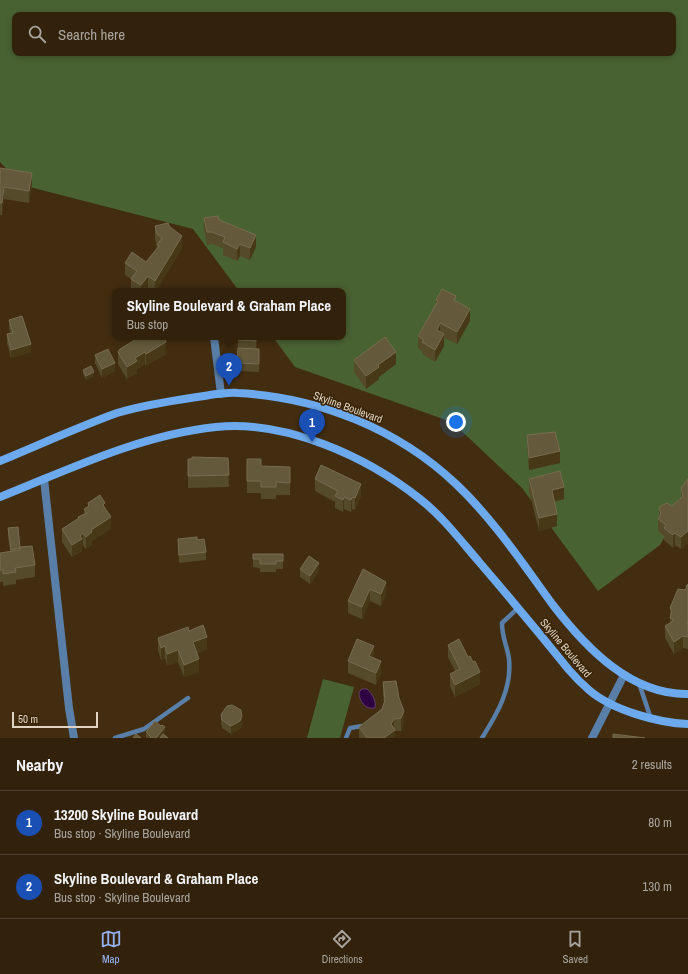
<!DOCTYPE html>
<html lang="en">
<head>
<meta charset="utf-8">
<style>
  :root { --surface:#32220c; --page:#3a2a15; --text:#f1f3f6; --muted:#a8a49d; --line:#4d3f2d; --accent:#95b2f1 }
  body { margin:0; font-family:"Archivo Narrow",sans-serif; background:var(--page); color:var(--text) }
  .scale { position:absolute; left:12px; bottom:10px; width:86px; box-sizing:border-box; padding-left:4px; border:2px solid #e0d3c3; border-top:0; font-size:11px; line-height:14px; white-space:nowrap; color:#e0d3c3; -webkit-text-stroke:3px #382305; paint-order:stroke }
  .you { position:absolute; left:456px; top:422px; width:14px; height:14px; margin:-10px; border:3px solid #fff; border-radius:50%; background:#1a73e8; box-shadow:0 0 0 6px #1a73e833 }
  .badge { display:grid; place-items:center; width:26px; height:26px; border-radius:50%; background:var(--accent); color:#fff; font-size:13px; font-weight:700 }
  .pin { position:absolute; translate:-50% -33px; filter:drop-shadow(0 1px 2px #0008) }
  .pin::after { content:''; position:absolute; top:21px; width:14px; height:12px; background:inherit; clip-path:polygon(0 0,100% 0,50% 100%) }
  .popup { position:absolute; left:112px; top:288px; width:234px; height:52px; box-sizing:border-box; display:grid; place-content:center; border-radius:8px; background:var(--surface); filter:drop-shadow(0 1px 3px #0005); font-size:13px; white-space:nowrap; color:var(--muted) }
  .popup b { font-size:15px; color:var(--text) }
  .popup::after { content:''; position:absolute; left:50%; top:100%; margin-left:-8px; border:8px solid transparent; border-top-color:var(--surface) }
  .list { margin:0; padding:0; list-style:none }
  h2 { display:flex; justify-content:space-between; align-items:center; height:52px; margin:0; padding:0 16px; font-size:17px }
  h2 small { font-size:13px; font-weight:400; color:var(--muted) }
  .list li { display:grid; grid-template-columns:26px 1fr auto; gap:12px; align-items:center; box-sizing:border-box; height:64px; padding:0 16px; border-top:1px solid var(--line) }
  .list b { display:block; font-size:15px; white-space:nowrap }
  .list p { margin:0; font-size:13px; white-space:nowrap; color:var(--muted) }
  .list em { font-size:13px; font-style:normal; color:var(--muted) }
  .icon { flex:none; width:22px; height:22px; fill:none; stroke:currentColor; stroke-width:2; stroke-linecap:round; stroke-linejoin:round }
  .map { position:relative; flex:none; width:688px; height:738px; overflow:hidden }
  .search { position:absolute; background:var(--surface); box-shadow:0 2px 6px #0003; left:12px; right:12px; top:12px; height:44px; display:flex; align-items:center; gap:10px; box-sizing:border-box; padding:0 14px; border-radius:8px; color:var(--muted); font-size:15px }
  .sheet { height:180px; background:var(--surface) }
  nav { display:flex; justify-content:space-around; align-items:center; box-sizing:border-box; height:56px; border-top:1px solid var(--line); background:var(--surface); font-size:11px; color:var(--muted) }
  nav a { display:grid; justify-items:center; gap:2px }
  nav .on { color:var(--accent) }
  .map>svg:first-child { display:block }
</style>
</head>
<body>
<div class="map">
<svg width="688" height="738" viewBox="0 0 688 738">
  <rect width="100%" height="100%" fill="#422d10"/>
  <!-- green -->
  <g fill="#496232" fill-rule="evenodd">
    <path d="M0,0H688V496L660,545L598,591L522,488L452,422L295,367L273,337H343V291H239L193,229L22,185L0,162ZM15,15H673V53H15Z"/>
    <path d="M323,679L354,687L340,738H307Z"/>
  </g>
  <!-- water -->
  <path fill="#2e0242" stroke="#634169" d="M362,689H367C373,695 376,700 375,708C365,710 359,701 359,692Z"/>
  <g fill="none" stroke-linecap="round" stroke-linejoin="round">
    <!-- service -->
    <g stroke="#597fa9" stroke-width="4.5">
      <path d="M639,683L651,719"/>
      <path d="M115,738L144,729L188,698"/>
      <path d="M346,738L350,728L362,726"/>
      <path d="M482,738C497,714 512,689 509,659C507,645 502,638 502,623L518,608"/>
    </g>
    <!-- minor -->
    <g stroke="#597fa9" stroke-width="8">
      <path d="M214,337L221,394"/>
      <path d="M44,479L69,708L74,738"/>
      <path d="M592,738L624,675"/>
    </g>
    <!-- secondary -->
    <g stroke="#6caaed" stroke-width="8">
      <path d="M0,461C39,445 78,427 117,413C144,405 170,401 197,397C211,395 225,392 238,393C318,397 398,429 456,484C493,519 523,564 553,605C586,648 631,695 688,694"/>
      <path d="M0,497C70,469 140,435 216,427C286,420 366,456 420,499C443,517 461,541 480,563C510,598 540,634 569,670C575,677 582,684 589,690C612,710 658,723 688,724"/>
    </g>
  </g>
  <!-- wall -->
  <g fill="#554a2a">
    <path d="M0,168L32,185L29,203L4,199L2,215H0Z"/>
    <path d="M204,218L219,220L256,247L250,260L240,256L237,261L223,255V248L212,244L207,245L204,230Z"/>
    <path d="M155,226L170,227L182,248L156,291H153L148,288L146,291H131V279L125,275V263L146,262L157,248L155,238Z"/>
    <path d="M436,300L456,301L470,321L457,344L444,338V346L435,362L422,354V351L418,348V336L436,306Z"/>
    <path d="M9,320L31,352L11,358L7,343V334L10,333L9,328Z"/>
    <path d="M238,337H257L256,349L259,357V372L237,371Z"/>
    <path d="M118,352L166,354L146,366L145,364L137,369V373L127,379L118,364Z"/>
    <path d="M95,355L115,371L102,378L95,363Z"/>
    <path d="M354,360L396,364L379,377V379L366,389L354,372Z"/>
    <path d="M83,370L94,376L86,380L83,374Z"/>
    <path d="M527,435L560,463L529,470L527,447Z"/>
    <path d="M228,458L229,487L188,488V459Z"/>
    <path d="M247,459L261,466L290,467V495H276V499H261V493H247Z"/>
    <path d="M315,479L361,496L355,510L352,509L351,512L344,509L343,512L335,508V502L315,491Z"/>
    <path d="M529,479L564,499L554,502L557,526L539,531L529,491Z"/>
    <path d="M688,479V543L681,549L675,545L673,548L664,540V536L658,531V519L659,517V508L672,506L681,498V488Z"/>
    <path d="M88,503L105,508L111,529L92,541V545L86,549L83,545L82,547V551L72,557L62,542V529L78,519V517L84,514V509L88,507Z"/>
    <path d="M8,528L21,547L35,565V577L16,580V584L3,586V582H0V553L10,551L8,536Z"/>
    <path d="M178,539L197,540L206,552V560L179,563L178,548Z"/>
    <path d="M253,554H283V569H276V572H260V568L253,567Z"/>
    <path d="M300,569L319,571L310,584L300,577Z"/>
    <path d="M363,569L386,594L381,606L370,601L362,619L348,613V601Z"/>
    <path d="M688,584V649L683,648L674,654L665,638V626L670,623V608L686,589V586Z"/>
    <path d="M189,631L207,649L197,653L199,672L184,677L178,662L167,666L165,658L161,660L158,650V638Z"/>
    <path d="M448,645L468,657L473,662L480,684L455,697L450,686V674L455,671L448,657Z"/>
    <path d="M374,658L381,673L376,685L348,673V661Z"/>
    <path d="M383,682L399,698L404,724L401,731H395V738H359V727L382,709L384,703L383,695Z"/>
    <path d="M221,715L242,724L240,729L231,734L222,728L221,723Z"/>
    <path d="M146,732L165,735L168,738H146Z"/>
  </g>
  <!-- shaded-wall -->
  <g fill="#473818">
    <path d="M32,173V185L29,203V191Z"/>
    <path d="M4,187V199L2,215V203Z"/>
    <path d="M256,235V247L250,260V248Z"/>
    <path d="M182,236V248L156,291H155V281Z"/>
    <path d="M240,244V256L237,261V249Z"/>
    <path d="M148,276V288L146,291H141V285Z"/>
    <path d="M470,309V321L457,344V332Z"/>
    <path d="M440,323V335L437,330Z"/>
    <path d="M444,334V346L435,362V350Z"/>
    <path d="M256,337H257L256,353Z"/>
    <path d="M166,342V354L146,366V354Z"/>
    <path d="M31,344V352L11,358V350Z"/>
    <path d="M145,352V364L137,369V373L127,379V367L135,358Z"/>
    <path d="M396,352V364L379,377V379L366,389V376L378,365Z"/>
    <path d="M115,363V371L102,378V369Z"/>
    <path d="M94,372V376L86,380V376Z"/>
    <path d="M560,451V463L529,470V458Z"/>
    <path d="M361,484V496L355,510V498Z"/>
    <path d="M564,487V499L552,502V490Z"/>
    <path d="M344,497V509L343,512V500Z"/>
    <path d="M352,497V509L351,512V500Z"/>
    <path d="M557,514V526L539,531V518Z"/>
    <path d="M111,517V529L92,541V545L86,549V537L91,530Z"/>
    <path d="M688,531V543L681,549V537Z"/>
    <path d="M83,533V545L82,547V551L72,557V545L80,536Z"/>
    <path d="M675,533V545L673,548V535Z"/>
    <path d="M319,563V571L310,584V576Z"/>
    <path d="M386,582V594L381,606V594Z"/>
    <path d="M370,589V601L362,619V607Z"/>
    <path d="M683,636V648L674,654V642Z"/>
    <path d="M207,637V649L193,654V642Z"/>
    <path d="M165,646V658L161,660V648Z"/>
    <path d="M374,646V658L369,656Z"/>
    <path d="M178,650V662L167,666V654Z"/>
    <path d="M199,659V672L184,677V665Z"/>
    <path d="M381,661V673L376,685V673Z"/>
    <path d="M480,672V684L455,697V685Z"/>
    <path d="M404,711V724L401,731V718Z"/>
    <path d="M242,716V724L240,729L231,734V726Z"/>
    <path d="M394,719V731L395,730V738H384L391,724Z"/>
    <path d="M165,727V738H155Z"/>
  </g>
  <!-- building -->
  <g fill="#64593a" stroke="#786c50">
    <path d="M0,168L32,173L29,191L4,187L2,203H0Z"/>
    <path d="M218,216L219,220L256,235L250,248L240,244L237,249L223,242L225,237L212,232H207L204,218Z"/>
    <path d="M168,223L170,227L182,236L155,281L148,276L141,285L131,279L137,271L125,263L132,252L146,262L159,246L157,245L162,238L157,234L155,226Z"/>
    <path d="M442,289L456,296L454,300L470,309L457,332L440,323L437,330L444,334L435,350L422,342L424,340L418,336L438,301L436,300Z"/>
    <path d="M22,316L31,344L11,350L7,334L13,333L9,320Z"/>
    <path d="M140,337H164L166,342L146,354L145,352L135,358L137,361L127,367L118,352L120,349Z"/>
    <path d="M238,337H256V341L238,340Z"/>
    <path d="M385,337L396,352L378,365L379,367L366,376L354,360Z"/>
    <path d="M238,348L259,349V364L237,363Z"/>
    <path d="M108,349L115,363L102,369L95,355Z"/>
    <path d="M91,366L94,372L86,376L83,370Z"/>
    <path d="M555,432L560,451L529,458L527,435Z"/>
    <path d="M192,457L228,458L229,475L188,476V459H192Z"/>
    <path d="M247,459H261V466L290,467V483L276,482V487H261V481H247Z"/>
    <path d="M321,465L361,484L355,498L352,497L351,500L344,497L343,500L335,496L338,491L315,479Z"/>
    <path d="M560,471L564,487L552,490L557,514L539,518L529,479Z"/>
    <path d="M688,479V531L681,537L675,533L673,535L664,528L666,525L658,519L661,514L659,508L661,506L667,503L672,506L683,496L681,488Z"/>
    <path d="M100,495L105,503L103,505L111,517L91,530L92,532L86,537L83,533L80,536L82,539L72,545L62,529L79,518L78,517L87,513L84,509L89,506L88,503Z"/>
    <path d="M18,527L20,548L11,550L8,528Z"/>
    <path d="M197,537V540L204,539L206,552L179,555L178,539Z"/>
    <path d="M32,546L35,565L15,568L16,572L3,574V570H0V553L20,550V547Z"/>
    <path d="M253,554H283V561H276V564H260V559H253Z"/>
    <path d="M309,556L319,563L310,576L300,569Z"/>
    <path d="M363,569L386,582L381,594L370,589L362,607L348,601Z"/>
    <path d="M688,584V621L687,624H688V637L683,636L674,642L665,626L673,621V619L670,618L672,611L670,608L678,589L684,590L687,588L686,586Z"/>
    <path d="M203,625L207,637L193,642L199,659L184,665L178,650L167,654L165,646L161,648L158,638L188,627L189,631Z"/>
    <path d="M357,639L374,646L369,656L381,661L376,673L348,661Z"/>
    <path d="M459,639L468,657L470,656L473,662L475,661L480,672L455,685L450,674L460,669L448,645Z"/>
    <path d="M396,681L399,698L404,711L401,718L394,719L391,724L395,730L384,738H367L359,727L382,709L385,700L383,682Z"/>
    <path d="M232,705L241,710L242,716L240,721L231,726L222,720L221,715L227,706Z"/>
    <path d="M155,721L161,726L162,725L165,727L156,738H150L151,737L146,732Z"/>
    <path d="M136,734L141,738H133Z"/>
    <path d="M163,734L168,738H160Z"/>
    <path d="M613,734L645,738H613Z"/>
  </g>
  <g text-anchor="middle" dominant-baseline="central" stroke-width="3" stroke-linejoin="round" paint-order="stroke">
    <!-- street labels -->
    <g font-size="11" fill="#e0d3c3" stroke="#382305">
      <text transform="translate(348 407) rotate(20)">Skyline Boulevard</text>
      <text transform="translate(566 648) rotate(50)">Skyline Boulevard</text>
    </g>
  </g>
</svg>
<div class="scale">50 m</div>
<div class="you"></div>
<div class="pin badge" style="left:312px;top:442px;background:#1a4fb4">1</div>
<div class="pin badge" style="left:229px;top:386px;background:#1a4fb4">2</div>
<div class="popup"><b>Skyline Boulevard &amp; Graham Place</b>Bus stop</div>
<div class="search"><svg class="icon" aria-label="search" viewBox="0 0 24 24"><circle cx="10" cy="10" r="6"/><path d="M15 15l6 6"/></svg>Search here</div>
</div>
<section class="sheet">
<h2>Nearby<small>2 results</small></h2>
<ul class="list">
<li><span class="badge" style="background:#1a4fb4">1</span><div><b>13200 Skyline Boulevard</b><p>Bus stop · Skyline Boulevard</p></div><em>80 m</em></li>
<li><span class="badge" style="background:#1a4fb4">2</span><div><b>Skyline Boulevard &amp; Graham Place</b><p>Bus stop · Skyline Boulevard</p></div><em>130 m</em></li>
</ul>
</section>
<nav>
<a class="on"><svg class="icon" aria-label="map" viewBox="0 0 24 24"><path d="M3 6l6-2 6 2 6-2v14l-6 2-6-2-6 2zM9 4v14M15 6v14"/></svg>Map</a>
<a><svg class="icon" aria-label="directions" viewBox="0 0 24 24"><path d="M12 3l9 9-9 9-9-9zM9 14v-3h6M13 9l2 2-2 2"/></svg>Directions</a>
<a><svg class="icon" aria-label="saved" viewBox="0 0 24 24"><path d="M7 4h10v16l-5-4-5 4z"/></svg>Saved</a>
</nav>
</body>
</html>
